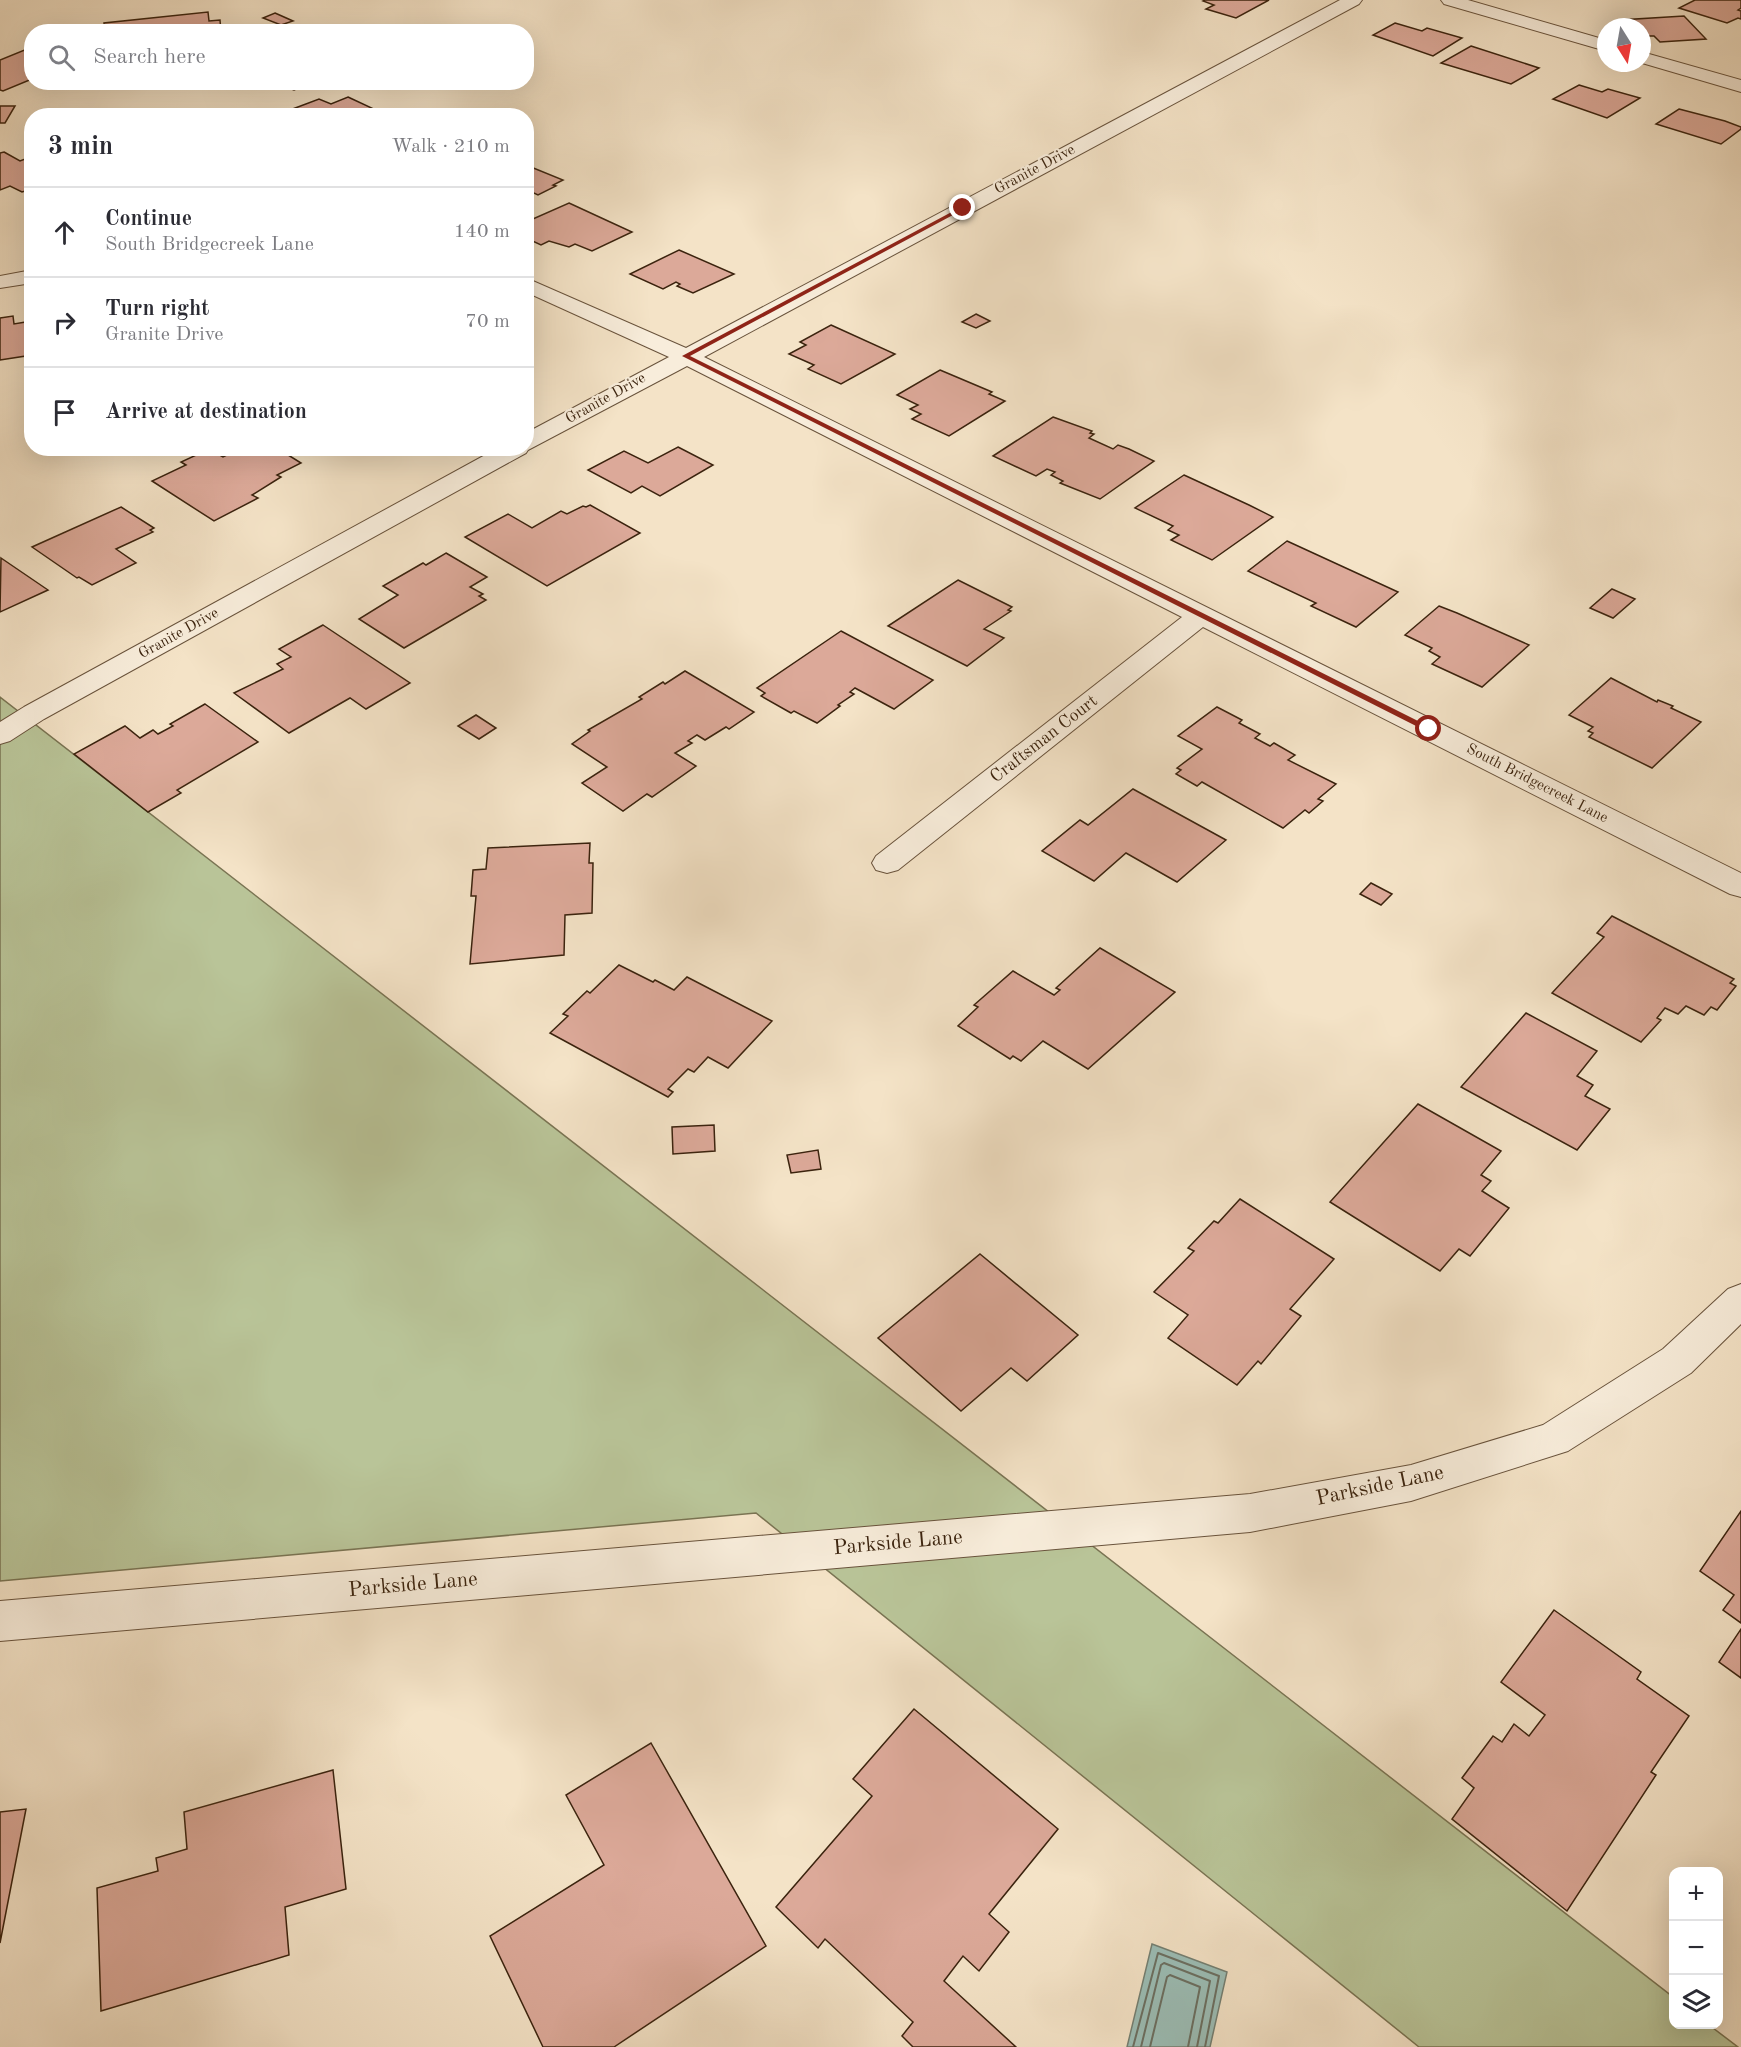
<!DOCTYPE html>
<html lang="en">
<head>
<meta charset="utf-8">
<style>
  :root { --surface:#fff; --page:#f2f2f3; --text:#2b2b33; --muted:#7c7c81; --line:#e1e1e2 }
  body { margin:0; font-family:"Old Standard TT",serif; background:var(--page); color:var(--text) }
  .controls { position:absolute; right:18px; bottom:18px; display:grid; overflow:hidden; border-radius:12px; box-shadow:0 6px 24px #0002 }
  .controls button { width:54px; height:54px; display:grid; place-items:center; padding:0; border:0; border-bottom:2px solid var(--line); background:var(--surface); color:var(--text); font:30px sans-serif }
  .compass { position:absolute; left:1597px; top:18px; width:54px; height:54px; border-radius:50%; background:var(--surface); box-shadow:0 6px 24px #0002; rotate:169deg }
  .stop { position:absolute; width:18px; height:18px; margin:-14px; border:4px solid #8f2418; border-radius:50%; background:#fff }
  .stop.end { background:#8f2418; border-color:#fff; box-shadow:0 2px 6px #0008 }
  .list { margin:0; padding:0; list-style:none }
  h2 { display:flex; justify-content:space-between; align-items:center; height:78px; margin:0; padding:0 24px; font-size:26px }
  h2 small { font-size:20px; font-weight:400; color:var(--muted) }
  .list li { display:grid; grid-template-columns:39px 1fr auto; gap:18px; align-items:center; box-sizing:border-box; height:90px; padding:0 24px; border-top:2px solid var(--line) }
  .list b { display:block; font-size:22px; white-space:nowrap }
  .list p { margin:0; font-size:20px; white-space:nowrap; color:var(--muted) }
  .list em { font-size:20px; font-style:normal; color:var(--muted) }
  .icon { flex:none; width:33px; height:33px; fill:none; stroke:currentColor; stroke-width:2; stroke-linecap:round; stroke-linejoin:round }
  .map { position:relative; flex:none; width:1741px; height:2047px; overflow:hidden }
  .search { position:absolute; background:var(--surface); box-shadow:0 6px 24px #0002; left:24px; top:24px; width:510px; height:66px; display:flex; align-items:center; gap:15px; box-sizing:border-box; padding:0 21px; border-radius:24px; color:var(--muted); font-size:22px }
  .panel { position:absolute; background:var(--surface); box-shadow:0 6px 24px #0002; left:24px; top:108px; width:510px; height:348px; border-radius:24px }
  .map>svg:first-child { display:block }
</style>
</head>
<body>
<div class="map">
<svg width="1741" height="2047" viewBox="0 0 1741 2047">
  <rect width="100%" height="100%" fill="#f4e3c7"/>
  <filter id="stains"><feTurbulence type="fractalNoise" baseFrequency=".00333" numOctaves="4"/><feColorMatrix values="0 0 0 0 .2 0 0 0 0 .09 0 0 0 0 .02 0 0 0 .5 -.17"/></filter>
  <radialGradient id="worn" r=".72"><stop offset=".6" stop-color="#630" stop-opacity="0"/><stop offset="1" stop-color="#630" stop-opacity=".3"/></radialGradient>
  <!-- green -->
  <path fill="#b9c498" stroke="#7a7453" stroke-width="1.5" d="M0,697L1673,1997L1674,2024L1709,2025L1738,2047H1419L756,1513L0,1581Z"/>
  <!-- water -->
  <path fill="#9cbeb6" stroke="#758073" stroke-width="1.5" d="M1152,1944L1227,1972L1210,2047H1127Z"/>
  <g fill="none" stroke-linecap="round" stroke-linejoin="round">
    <!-- shore -->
    <g stroke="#6c7062" stroke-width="2">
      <path d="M1133,2047L1158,1953L1219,1976L1205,2047"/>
      <path d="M1141,2047L1161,1965L1164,1963L1210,1981L1197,2047"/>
      <path d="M1150,2047L1167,1977L1170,1975L1200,1987L1188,2047"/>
    </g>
  </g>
  <!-- building -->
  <g fill="#dca999" stroke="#3b230e" stroke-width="1.5">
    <path d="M1205,0H1269L1236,18L1206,9L1214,5L1203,1Z"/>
    <path d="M1695,0H1741V8L1738,10L1741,11V19L1738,18L1727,23L1679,8Z"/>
    <path d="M208,12L209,21L220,20L221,32H105L104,23Z"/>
    <path d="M275,13L293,21L281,25L263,18Z"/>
    <path d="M1684,16L1706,39L1660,42L1654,36H1642V27H1627L1620,20Z"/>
    <path d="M1395,23L1422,31L1427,28L1462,38L1433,56L1373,35Z"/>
    <path d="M1471,46L1539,68L1511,84L1441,63Z"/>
    <path d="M27,49L32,51V79L3,91L0,90V60Z"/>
    <path d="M272,82H314L294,90Z"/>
    <path d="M1579,85L1602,92L1608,89L1640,98L1607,118L1553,99Z"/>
    <path d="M348,97L376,110L382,116H287L282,113L319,99L331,104Z"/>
    <path d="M0,106H15L5,123H0Z"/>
    <path d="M1679,109L1725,121L1741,127V129L1721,144L1656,124Z"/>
    <path d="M4,152L20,161L25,159L32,163V189L22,192L10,186L0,190V153Z"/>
    <path d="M526,165L563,180L553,185L556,186L538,195L534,193L526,197Z"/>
    <path d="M569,203L608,221L632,232L592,251L575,244L569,247L549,241L541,245L526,238V222Z"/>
    <path d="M679,250L734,274L693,293L677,286L680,284L676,282L663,289L630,274Z"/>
    <path d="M976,314L990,321L976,328L962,322Z"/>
    <path d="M13,316L14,324L32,321V355L0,360V318Z"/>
    <path d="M831,325L895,354L841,384L808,369L814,365L789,354L806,345L800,342Z"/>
    <path d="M940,370L992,392L989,394L1005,401L949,436L912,419L921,414L910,409L918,405L897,395Z"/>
    <path d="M1053,417L1092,431L1090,433L1094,434L1089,438L1113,449L1118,445L1129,449L1154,461L1100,499L1060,483L1063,481L1051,475L1055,472L1047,469L1036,476L993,456Z"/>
    <path d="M678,447L713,465L660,496L642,486L631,493L588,470L624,451L648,463Z"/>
    <path d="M241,448H277L301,463L277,475L281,477L252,495L258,498L214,521L152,481L186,465L181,462L209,449L223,457Z"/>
    <path d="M1184,475L1249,505L1273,517L1212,560L1171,540L1179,535L1168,530L1173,526L1135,508Z"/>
    <path d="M590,505L640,533L547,586L465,537L508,514L532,528L561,511L567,514L583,506L586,507Z"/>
    <path d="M121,507L154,528L150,530L153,532L116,549L136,563L92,585L79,577L77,578L32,547Z"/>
    <path d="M1287,541L1398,592L1356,627L1311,606L1316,603L1248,571Z"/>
    <path d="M446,553L487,577L470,587L483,594L479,596L486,600L404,648L359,619L398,595L383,586L423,563L426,565Z"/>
    <path d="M1,558L48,590L0,612Z"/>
    <path d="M958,580L1012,607L1008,610L1011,611L984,629L1004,638L967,666L888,626Z"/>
    <path d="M1612,589L1635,599L1613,618L1590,608Z"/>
    <path d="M1439,606L1457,613L1529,645L1482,687L1432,664L1440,657L1429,651L1432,648L1405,635Z"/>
    <path d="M323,625L410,683L366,709L350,698L289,733L234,693L283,669L277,664L291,657L279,649Z"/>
    <path d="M841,631L933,680L894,709L855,688L850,692L854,694L838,705L840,706L817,723L794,711L791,713L761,696L765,693L757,688Z"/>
    <path d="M685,671L754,712L729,729L726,727L705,740L697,735L688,741L692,743L675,753L696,766L652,797L647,794L623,811L582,783L607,767L572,744L590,731L588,730L642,699L639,697L663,682L665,684Z"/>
    <path d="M1611,678L1657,702L1658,700L1673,706L1671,708L1701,722L1652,768L1589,737L1593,733L1588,731L1593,727L1569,715Z"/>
    <path d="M205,704L258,742L177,790L181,793L148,812L74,754L125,726L140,738L153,730L158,734L173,726L170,724Z"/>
    <path d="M1217,707L1242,720L1239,723L1260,734L1255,738L1270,746L1274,743L1295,755L1288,760L1336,784L1318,799L1323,801L1309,813L1305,810L1283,828L1202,782L1197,786L1176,774L1181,770L1177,768L1202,749L1178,736Z"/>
    <path d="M476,715L496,728L479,739L458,726Z"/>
    <path d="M1133,789L1226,840L1177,882L1126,853L1094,881L1042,851L1080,820L1088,825Z"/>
    <path d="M590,843L589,863H593L592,913L565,915L564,955L470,964L476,896H471L473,870L486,869L488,848Z"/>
    <path d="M1371,883L1392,894L1381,905L1360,894Z"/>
    <path d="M1612,916L1734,979L1730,983L1736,986L1717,1010L1711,1007L1704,1015L1686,1006L1678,1014L1665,1008L1657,1018L1661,1020L1641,1042L1552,993L1604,937L1597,933Z"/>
    <path d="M1100,948L1175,992L1088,1069L1043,1041L1021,1061L1013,1056L1010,1059L958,1026L978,1007L974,1005L1013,971L1054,995L1060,990L1056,988Z"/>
    <path d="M619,965L653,982L655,980L674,990L687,977L772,1021L728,1068L708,1057L694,1072L688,1069L668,1089L673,1092L668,1097L550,1033L568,1016L563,1014L587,991L590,993Z"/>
    <path d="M1526,1013L1597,1051L1577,1076L1593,1085L1585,1096L1610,1109L1577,1150L1461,1087Z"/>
    <path d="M1418,1104L1501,1151L1481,1175L1491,1181L1482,1191L1509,1208L1470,1256L1459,1249L1440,1271L1330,1202Z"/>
    <path d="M714,1125L715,1151L673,1154L672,1127Z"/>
    <path d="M818,1150L821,1169L791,1173L787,1155Z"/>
    <path d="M1240,1199L1334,1259L1290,1309L1301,1316L1261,1364L1258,1361L1237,1385L1168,1338L1188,1315L1154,1292L1194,1251L1188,1248L1214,1221L1218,1223Z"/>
    <path d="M980,1254L1078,1335L1027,1381L1011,1368L961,1411L878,1338Z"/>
    <path d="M1741,1511V1623L1723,1610L1734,1595L1700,1571Z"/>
    <path d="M1554,1610L1641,1672L1637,1679L1689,1716L1651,1772L1656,1775L1567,1911L1452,1819L1474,1788L1462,1778L1493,1736L1502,1742L1514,1724L1529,1736L1545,1715L1501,1682Z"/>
    <path d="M1741,1629V1678L1719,1662Z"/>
    <path d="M914,1709L1058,1829L989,1914L1009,1932L979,1971L963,1956L944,1981L1016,2047H913L902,2036L913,2022L825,1939L818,1948L776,1907L872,1796L853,1779Z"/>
    <path d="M651,1743L766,1946L614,2047H543L490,1936L604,1865L566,1795Z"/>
    <path d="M333,1770L346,1889L285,1907L289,1955L101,2011L97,1888L158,1871L156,1858L187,1849L184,1812Z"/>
    <path d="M26,1809L0,1943V1812Z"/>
  </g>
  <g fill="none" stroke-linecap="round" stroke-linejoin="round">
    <!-- minor casing -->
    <g stroke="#69533c" stroke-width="2">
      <g id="minor">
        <path d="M1340,0H1362L1359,4L704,357L1741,873V897L1730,894L1203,627L898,870L887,873L876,870L872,863L876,856L1182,617L687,366L528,450L526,453L44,719L10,741L0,744V722L24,707L498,448H526V433L669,357L526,292V278L686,348Z"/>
        <path d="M1441,0H1468L1606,40V51L1444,4Z"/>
        <path d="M1642,52L1741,80V92L1642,63Z"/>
        <path d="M32,270V283L0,288V276Z"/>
        <path d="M1741,1284V1324L1691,1373L1568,1451L1411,1501L1250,1532L0,1641V1601L1250,1494L1411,1465L1543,1425L1663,1349L1728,1289Z"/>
      </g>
    </g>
    <!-- minor -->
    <use href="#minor" fill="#f8eddb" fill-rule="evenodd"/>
  </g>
  <!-- route -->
  <path fill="#8f2418" d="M961,207L966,208L690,356L1432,728V731H1426L682,356Z"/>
  <g text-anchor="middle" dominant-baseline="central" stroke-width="4.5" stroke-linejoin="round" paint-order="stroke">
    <!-- far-street labels -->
    <g font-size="15" fill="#3b230e" stroke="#f8eddb">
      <text transform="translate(1035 170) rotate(-28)">Granite Drive</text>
      <text transform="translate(606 399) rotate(-29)">Granite Drive</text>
      <text transform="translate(179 634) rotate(-29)">Granite Drive</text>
      <text transform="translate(1537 784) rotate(27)">South Bridgecreek Lane</text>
    </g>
    <!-- street labels -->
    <g font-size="18" fill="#3b230e" stroke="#f8eddb">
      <text transform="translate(1044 739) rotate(-38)">Craftsman Court</text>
    </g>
    <!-- near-street labels -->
    <g font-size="21" fill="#3b230e" stroke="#f8eddb">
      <text transform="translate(1380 1486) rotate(-12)">Parkside Lane</text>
      <text transform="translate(898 1543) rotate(-5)">Parkside Lane</text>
      <text transform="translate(413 1585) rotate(-5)">Parkside Lane</text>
    </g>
  </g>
  <rect width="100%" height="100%" filter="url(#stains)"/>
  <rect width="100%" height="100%" fill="url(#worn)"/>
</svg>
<div class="controls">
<button>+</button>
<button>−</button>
<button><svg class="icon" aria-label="layers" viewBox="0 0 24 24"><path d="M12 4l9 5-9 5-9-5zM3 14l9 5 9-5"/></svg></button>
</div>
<svg class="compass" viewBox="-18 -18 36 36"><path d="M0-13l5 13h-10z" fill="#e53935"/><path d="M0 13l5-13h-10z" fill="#7c7c81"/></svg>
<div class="stop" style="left:1429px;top:729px"></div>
<div class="stop end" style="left:963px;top:208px"></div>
<div class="search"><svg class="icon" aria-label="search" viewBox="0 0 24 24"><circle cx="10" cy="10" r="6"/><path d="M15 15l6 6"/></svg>Search here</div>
<section class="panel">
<h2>3 min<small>Walk · 210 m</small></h2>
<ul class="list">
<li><svg class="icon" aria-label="ahead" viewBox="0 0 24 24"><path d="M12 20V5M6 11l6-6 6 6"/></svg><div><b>Continue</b><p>South Bridgecreek Lane</p></div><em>140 m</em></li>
<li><svg class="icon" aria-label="right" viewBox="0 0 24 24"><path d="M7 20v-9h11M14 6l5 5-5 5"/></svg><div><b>Turn right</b><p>Granite Drive</p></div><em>70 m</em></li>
<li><svg class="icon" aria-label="arrive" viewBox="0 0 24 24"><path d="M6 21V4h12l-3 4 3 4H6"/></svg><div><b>Arrive at destination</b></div></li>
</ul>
</section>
</div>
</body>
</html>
